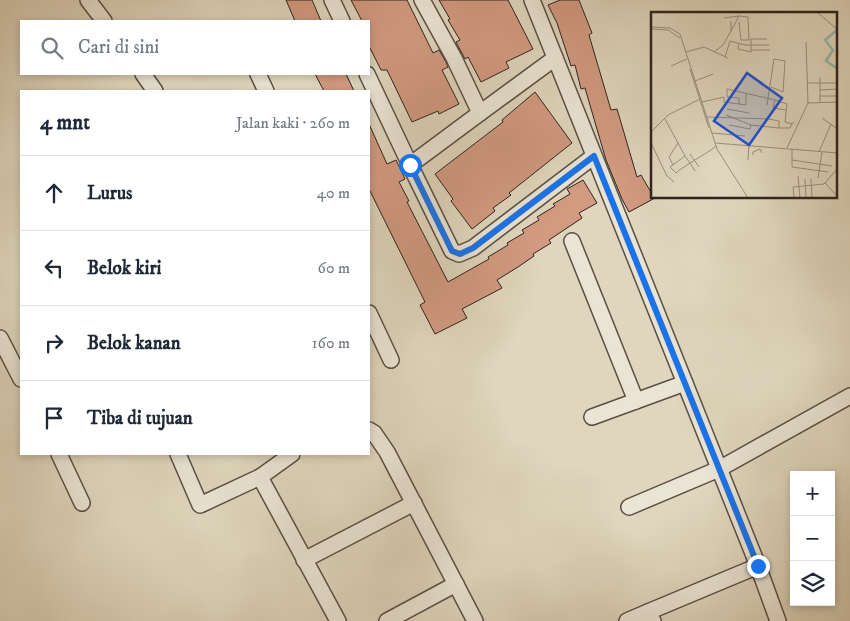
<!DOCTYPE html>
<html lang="id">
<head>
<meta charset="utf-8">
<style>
  :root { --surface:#fff; --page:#f6f6f7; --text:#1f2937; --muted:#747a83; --line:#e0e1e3 }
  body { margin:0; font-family:"IM FELL DW Pica",serif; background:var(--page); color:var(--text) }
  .controls { position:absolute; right:15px; bottom:15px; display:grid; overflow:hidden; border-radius:0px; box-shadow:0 2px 8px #0003 }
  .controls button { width:45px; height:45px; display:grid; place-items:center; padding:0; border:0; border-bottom:1px solid var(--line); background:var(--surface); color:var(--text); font:25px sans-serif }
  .stop { position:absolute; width:15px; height:15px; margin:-11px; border:4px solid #1a73e8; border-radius:50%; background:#fff }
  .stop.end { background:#1a73e8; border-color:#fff; box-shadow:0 1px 5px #0008 }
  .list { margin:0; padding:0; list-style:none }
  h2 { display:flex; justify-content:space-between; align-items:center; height:65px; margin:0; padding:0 20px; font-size:21px }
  h2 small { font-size:16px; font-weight:400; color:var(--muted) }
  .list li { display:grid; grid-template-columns:32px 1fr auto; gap:15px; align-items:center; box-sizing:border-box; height:75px; padding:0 20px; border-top:1px solid var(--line) }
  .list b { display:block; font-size:19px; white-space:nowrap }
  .list em { font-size:16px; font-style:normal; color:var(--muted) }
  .icon { flex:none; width:28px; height:28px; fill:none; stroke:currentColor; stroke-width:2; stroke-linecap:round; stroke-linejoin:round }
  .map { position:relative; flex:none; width:850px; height:621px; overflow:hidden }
  .search { position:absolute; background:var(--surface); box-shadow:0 2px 8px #0003; left:20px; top:20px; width:350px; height:55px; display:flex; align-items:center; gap:12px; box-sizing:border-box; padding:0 18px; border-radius:0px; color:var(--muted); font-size:19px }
  .panel { position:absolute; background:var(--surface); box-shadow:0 2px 8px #0003; left:20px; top:90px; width:350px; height:365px; border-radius:0px }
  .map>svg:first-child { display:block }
</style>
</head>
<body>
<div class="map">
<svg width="850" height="621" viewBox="0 0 850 621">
  <rect width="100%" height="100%" fill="#dfd6bd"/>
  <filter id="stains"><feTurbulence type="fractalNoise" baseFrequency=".004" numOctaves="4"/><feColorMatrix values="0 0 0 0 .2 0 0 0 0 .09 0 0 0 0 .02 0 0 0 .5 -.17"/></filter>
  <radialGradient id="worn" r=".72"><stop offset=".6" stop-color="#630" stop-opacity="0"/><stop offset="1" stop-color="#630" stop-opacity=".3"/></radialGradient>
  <!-- building -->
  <g fill="#d29a81" stroke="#2f221d">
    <path d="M286,0H312L321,21H295Z"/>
    <path d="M351,0H407L433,53L439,50L446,62L448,67L442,70L459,104L439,114L438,111L412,122L387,70H381L369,46V21H362Z"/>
    <path d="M439,0H508L533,49L506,62L509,68L481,82L468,57L465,59L456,42L460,40L448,20L450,19Z"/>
    <path d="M560,0H579L592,33L589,35L611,110L617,109L637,177L641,175L652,194V198H655L629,212L622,199L606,160L585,88L581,89L575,65L571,66L557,23L548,5Z"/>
    <path d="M315,74H346L354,91H324Z"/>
    <path d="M535,92L572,143L509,193L511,195L493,208L495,211L472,229L451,201L453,199L435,174L503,122L502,120Z"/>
    <path d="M369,124L387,164L396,160L405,179L399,182L409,201L407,202L448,282L489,259L488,257L508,245L507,243L524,233L522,230L539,220L537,217L555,206L553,204L570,194L567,189L583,180L597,203L579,213L582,218L549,240L551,243L533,254L534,256L518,267L497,280L502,288L462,309L467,318L435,334L420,305L425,302L369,189Z"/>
  </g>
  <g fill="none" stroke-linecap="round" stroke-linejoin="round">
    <!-- minor casing -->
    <g stroke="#5b4f45" stroke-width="18">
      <g id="minor">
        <path d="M88,0L104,21"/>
        <path d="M332,0L342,21"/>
        <path d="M422,0L454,58L480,113L410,165L452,251L459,254L473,248L594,156"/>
        <path d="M532,0L758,566L778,621"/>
        <path d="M143,74L155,91"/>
        <path d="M258,74L266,91"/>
        <path d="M367,74L410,165"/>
        <path d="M480,113L555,58"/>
        <path d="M572,241L636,401"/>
        <path d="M369,313L391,360"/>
        <path d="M0,338L21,379"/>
        <path d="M592,417L685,383"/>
        <path d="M369,430L374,433L387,452L475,621"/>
        <path d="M59,454L82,503"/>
        <path d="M178,454L200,505L260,477"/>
        <path d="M292,454L260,477L338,621"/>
        <path d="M629,507L719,469L850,396"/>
        <path d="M304,560L414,503"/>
        <path d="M387,621L456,584"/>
        <path d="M627,621L648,612"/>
        <path d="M653,621L648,612L758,566"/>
      </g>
    </g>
    <!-- minor -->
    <use href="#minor" stroke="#eae4d4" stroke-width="15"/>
  </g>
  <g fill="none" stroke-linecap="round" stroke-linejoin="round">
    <!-- route -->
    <path stroke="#1a73e8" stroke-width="6" d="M410,165L449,245L452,251L460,254L473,248L594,156L758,566"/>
  </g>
  <!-- overview -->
  <g transform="translate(651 12)">
    <rect width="186" height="186" fill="#dfd6bd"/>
    <path fill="none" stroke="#93b9af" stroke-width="2.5" d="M186,18L174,28L182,38L175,49L187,57"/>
    <path fill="none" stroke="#998e7d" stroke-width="1" d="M167,1L187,18M73,6L88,4M0,15L19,16L29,22L66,137L97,186M0,17L17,18L29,26M80,19L88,4L97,5L98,28H90L88,10M100,27H116M88,32L87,37L100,40V27M100,38H119M35,40L53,35L77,46M63,40L72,33L80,19V9M74,45L79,29L94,33H118M20,54L36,47M39,57L58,116M169,65V91M44,69L62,62M157,71H186M169,78L187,77M95,82V93L88,92V86L76,85V77L124,88L136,92L134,110L141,112L143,110M169,84H187M124,88L122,96L135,98M51,90L73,85V90L88,92M157,91L187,90M116,93L123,47L134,49L132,80L120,75M76,97L98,101M75,103L100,113L128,116M56,105L118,107L128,109V116H139L141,112M171,106L185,116M14,107L34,144M78,113L99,117L100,113M0,120L17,103L49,87M61,121L94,124M0,131L16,164L23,170M64,131L187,141M136,136L157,91L155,30M141,137V155L177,160M168,140L180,112M39,142L48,155M102,143V140L109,137L111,141M97,148L98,133M141,148L181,154M22,153L18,145L27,131M44,159L39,151L34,144L19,155L25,161L30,157L39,151L60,138L65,134M147,164L149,186M167,166L171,140M154,167L155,186M160,167L161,186M174,171L187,185M143,186L142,175L173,172L187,156"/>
    <path fill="#1d4ed8" fill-opacity="0.15" stroke="#1d4ed8" stroke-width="2.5" d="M96,61L131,86L98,133L63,109Z"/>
    <rect width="186" height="186" fill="none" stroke="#2f221d" stroke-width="2.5"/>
  </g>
  <rect width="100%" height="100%" filter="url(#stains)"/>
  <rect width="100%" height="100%" fill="url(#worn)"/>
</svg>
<div class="controls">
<button>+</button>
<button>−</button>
<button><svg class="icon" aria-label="layers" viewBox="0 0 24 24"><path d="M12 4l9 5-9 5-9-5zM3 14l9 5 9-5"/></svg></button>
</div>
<div class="stop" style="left:410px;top:165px"></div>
<div class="stop end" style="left:758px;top:566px"></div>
<div class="search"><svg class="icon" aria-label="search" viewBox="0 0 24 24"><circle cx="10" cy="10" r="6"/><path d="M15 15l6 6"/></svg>Cari di sini</div>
<section class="panel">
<h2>4 mnt<small>Jalan kaki · 260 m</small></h2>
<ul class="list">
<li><svg class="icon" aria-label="ahead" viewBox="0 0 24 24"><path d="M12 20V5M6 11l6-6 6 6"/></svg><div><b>Lurus</b></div><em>40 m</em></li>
<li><svg class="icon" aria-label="left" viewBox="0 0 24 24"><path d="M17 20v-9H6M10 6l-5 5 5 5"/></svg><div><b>Belok kiri</b></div><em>60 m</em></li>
<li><svg class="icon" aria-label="right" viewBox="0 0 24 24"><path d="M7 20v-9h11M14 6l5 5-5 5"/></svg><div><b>Belok kanan</b></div><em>160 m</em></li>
<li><svg class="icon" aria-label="arrive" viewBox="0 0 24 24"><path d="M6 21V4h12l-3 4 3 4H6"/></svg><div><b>Tiba di tujuan</b></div></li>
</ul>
</section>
</div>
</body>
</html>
